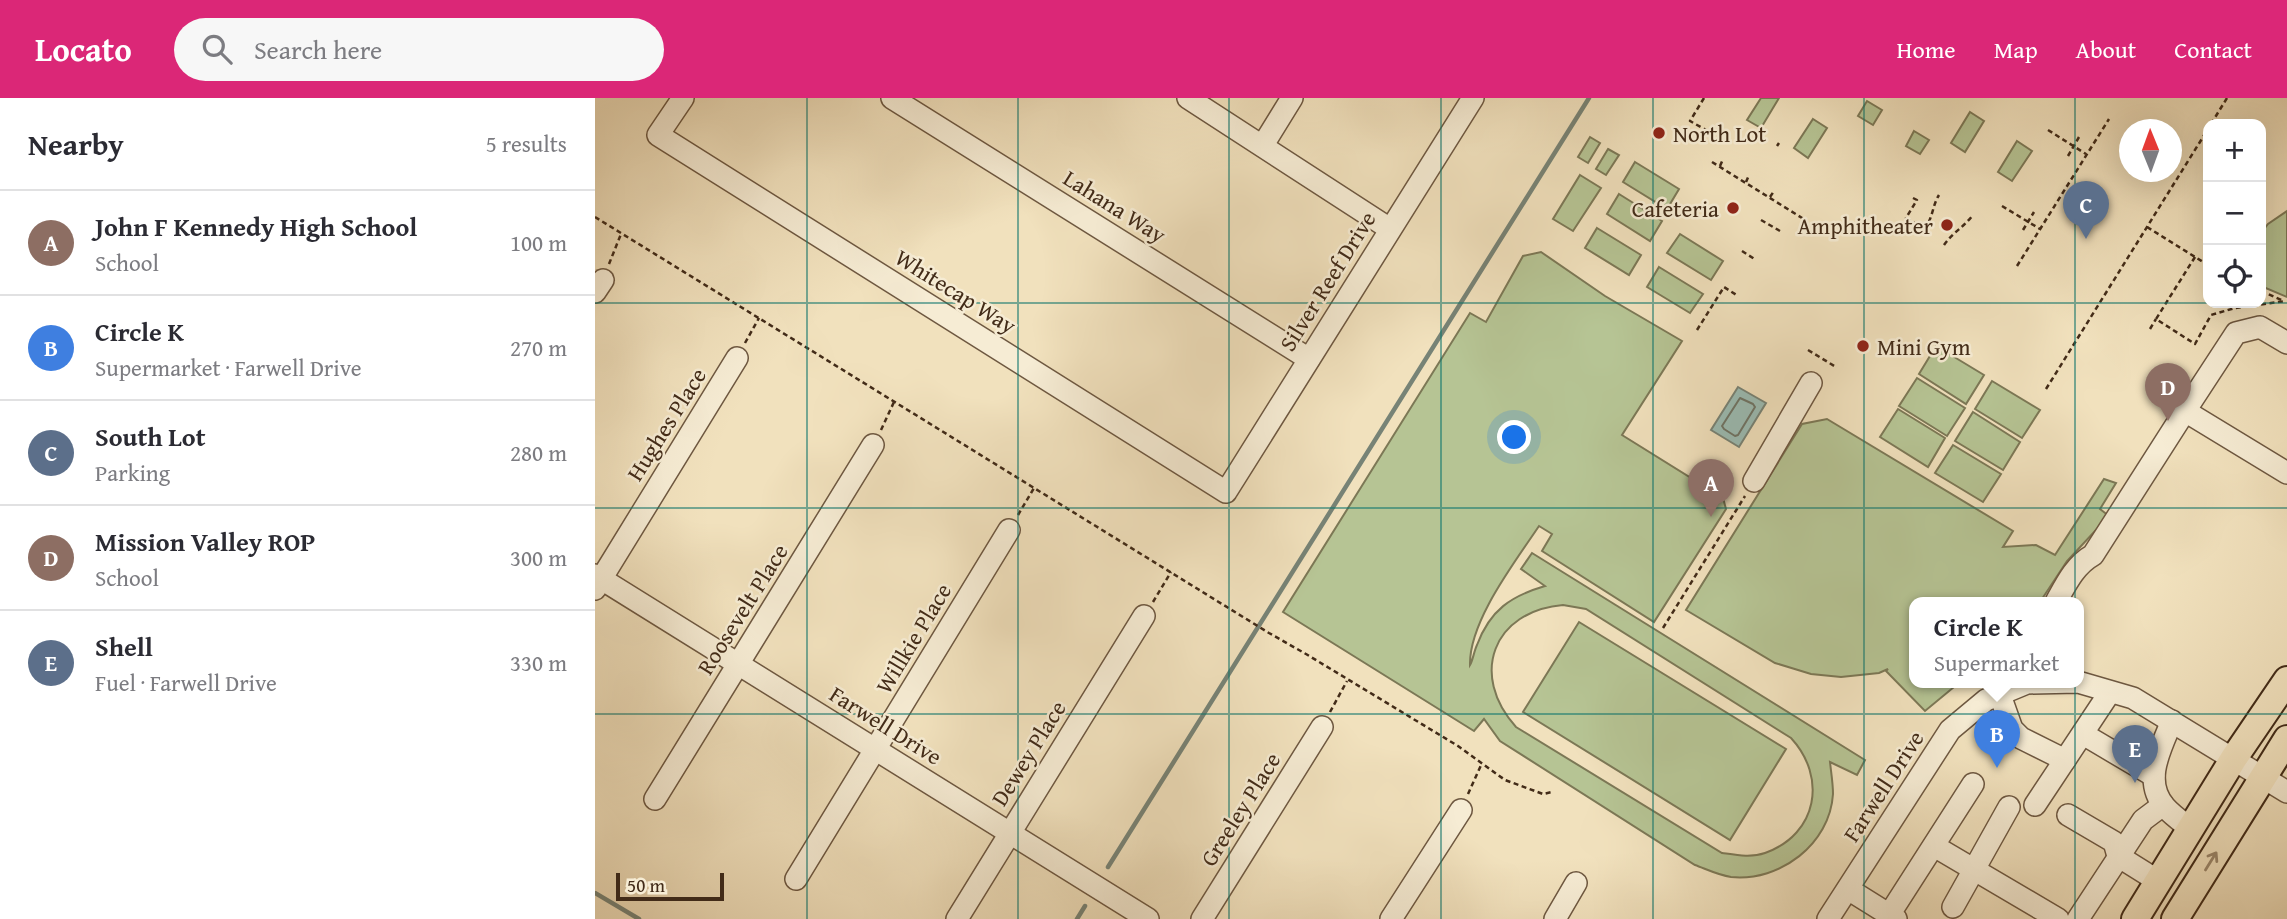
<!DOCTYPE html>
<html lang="en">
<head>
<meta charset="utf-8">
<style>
  :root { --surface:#fff; --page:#f7f7f7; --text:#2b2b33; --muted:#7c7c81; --line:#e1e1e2; --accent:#db2777 }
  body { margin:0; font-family:"Gentium Book Plus",serif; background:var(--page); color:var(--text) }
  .controls { position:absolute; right:21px; top:21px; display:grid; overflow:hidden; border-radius:14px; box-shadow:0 7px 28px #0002 }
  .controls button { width:63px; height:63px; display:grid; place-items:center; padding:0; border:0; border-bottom:2px solid var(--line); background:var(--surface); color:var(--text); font:35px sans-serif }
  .compass { position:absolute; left:1524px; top:21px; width:63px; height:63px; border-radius:50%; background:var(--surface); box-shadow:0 7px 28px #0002; rotate:359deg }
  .scale { position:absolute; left:21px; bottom:18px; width:108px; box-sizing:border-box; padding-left:7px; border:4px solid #422b18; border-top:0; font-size:19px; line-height:24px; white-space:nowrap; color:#422b18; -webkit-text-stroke:5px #f6ecd4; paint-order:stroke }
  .you { position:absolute; left:920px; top:340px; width:24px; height:24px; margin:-18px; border:5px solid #fff; border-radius:50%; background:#1a73e8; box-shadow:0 0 0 10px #1a73e833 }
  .badge { display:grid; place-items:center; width:46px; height:46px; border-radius:50%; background:var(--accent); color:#fff; font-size:23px; font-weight:700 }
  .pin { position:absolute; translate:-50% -58px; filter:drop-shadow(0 2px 4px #0008) }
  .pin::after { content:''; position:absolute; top:37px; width:24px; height:21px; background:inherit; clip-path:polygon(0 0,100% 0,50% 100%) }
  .popup { position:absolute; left:1314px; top:499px; width:175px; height:91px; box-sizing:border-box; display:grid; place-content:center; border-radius:14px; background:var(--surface); filter:drop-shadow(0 2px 5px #0005); font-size:23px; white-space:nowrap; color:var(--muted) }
  .popup b { font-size:26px; color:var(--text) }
  .popup::after { content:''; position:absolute; left:50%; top:100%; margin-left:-14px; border:14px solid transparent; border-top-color:var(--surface) }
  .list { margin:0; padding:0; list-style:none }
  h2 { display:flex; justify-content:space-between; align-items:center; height:91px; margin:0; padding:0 28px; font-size:30px }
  h2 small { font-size:23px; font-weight:400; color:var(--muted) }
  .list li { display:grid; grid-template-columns:46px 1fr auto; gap:21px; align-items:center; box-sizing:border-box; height:105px; padding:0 28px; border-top:2px solid var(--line) }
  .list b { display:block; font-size:26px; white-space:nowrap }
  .list p { margin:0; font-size:23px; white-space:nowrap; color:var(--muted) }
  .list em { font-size:23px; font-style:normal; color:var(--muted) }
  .icon { flex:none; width:38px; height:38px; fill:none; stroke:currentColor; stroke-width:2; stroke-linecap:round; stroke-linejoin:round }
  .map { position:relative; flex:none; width:1692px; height:821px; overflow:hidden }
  header { display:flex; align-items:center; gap:42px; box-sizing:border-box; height:98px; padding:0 35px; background:var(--accent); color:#fff }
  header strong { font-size:33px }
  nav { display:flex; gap:38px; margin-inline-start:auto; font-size:24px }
  .search { width:490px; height:63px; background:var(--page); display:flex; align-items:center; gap:18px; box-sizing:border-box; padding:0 24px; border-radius:38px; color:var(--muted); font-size:26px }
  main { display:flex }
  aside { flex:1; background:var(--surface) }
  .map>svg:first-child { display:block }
</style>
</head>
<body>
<header>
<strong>Locato</strong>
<div class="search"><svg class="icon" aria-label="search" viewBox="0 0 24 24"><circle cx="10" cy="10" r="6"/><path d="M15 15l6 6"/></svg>Search here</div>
<nav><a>Home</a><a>Map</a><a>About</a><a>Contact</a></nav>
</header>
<main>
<aside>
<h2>Nearby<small>5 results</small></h2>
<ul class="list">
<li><span class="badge" style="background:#8d6e63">A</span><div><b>John F Kennedy High School</b><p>School</p></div><em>100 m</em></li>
<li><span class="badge" style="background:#3f7fe0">B</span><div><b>Circle K</b><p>Supermarket · Farwell Drive</p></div><em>270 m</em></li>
<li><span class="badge" style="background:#5c6f8a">C</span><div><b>South Lot</b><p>Parking</p></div><em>280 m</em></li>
<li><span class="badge" style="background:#8d6e63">D</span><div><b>Mission Valley ROP</b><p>School</p></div><em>300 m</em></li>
<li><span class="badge" style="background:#5c6f8a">E</span><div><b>Shell</b><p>Fuel · Farwell Drive</p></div><em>330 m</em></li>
</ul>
</aside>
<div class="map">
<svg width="1692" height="821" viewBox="0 0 1692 821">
  <rect width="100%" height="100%" fill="#f1e1bd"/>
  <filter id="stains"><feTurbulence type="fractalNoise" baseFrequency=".00286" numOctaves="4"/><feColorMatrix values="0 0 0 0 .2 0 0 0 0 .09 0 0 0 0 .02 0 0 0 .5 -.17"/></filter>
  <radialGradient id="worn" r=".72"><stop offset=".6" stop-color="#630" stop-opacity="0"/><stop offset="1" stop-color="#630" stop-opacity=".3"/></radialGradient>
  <!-- green -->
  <g fill="#b6c494" stroke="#7c7856" stroke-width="2" fill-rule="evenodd">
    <path d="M1166,0H1184L1166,30L1152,22Z"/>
    <path d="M1272,3L1287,12L1278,27L1263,18Z"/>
    <path d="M1375,14L1389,23L1370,54L1356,45Z"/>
    <path d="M1218,21L1232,30L1213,60L1199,50Z"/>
    <path d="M1319,33L1334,42L1325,56L1311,48Z"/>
    <path d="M995,39L1005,45L993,65L983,59Z"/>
    <path d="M1422,43L1437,53L1417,83L1403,74Z"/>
    <path d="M1013,51L1024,57L1011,77L1001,71Z"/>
    <path d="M1040,64L1084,91L1072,111L1028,84Z"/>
    <path d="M985,77L1006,90L978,133L958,121Z"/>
    <path d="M1024,96L1067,123L1055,143L1012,116Z"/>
    <path d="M1692,113V199L1666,188V135L1673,126Z"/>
    <path d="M1002,130L1046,157L1034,177L990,150Z"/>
    <path d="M1085,136L1128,163L1116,182L1072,155Z"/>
    <path d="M946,154L1010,198L1087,243L1027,337L1128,400L1131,411L1059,524L947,453L957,436L944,428C920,464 874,523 875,567C878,562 879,553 882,547C895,512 916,498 950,488L926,471L937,455L1270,662L1262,677L1235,664C1236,674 1238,685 1238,696C1235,746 1185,784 1136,779C1123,777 1111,771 1100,767L905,643L889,621L879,633L688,514L875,215L891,224L928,158ZM968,507L991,511L1196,640C1232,679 1223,736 1170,755C1156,760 1141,757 1127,755L921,629C874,577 898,513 968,507Z"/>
    <path d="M1064,169L1108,196L1095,215L1052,189Z"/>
    <path d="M1341,248L1389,277L1371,306L1324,276Z"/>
    <path d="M1322,280L1370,310L1352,338L1304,308Z"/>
    <path d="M1397,283L1445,312L1427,340L1380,311Z"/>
    <path d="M1303,311L1350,340L1333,369L1285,339Z"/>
    <path d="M1378,314L1425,344L1408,372L1360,343Z"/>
    <path d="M1232,321L1418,433L1408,449L1441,447L1460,457L1509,381L1521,385L1505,411L1514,418L1472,463L1445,504H1320V584H1365L1330,613L1291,573L1293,571L1284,575L1246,579L1216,576L1180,565L1091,512L1207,326Z"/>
    <path d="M1358,347L1406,376L1388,404L1340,375Z"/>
    <path d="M984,524L1191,651L1135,742L928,614Z"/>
  </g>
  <!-- water -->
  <path fill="#9bbdb5" stroke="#778376" stroke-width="2" d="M1143,289L1171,305L1144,349L1116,332Z"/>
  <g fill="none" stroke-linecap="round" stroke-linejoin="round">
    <!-- shore -->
    <path stroke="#6e7466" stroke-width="2" d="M1145,300L1158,306L1160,309L1143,337L1140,338L1129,331L1127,328Z"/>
    <!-- stream -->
    <g stroke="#778376" stroke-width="4.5">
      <path d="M513,769L994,0"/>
      <path d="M0,795L44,821"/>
      <path d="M482,821L490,808"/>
    </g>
    <!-- minor casing -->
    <g stroke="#6e5841" stroke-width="24">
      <g id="minor">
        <path d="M88,0L63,37L631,394L878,0"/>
        <path d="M297,0L714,261"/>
        <path d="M593,0L795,131"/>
        <path d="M668,47L697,0"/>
        <path d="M0,194L8,182"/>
        <path d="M1590,313L1641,235L1665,229L1692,245"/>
        <path d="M1159,383L1216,285"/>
        <path d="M0,477L553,821"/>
        <path d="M0,491L142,260"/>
        <path d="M1461,504C1471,486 1480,467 1498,457L1590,313L1692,375"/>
        <path d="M1405,597L1417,631L1426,640L1470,662"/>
        <path d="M1577,623C1566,650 1547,683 1570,709C1577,717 1587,724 1596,731"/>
        <path d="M1488,636L1559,678"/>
        <path d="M60,701L278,347"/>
        <path d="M1440,707L1515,594"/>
        <path d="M1473,717L1519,744L1523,758L1563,783"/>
        <path d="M1339,748L1463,821"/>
        <path d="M201,781L414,432"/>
        <path d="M1253,791L1301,821"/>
        <path d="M1358,809L1414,709"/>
        <path d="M1294,817L1378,686"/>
        <path d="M362,821L549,518"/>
        <path d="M607,821L727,629"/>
        <path d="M796,821L866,712"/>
        <path d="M960,821L981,785"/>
        <path d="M1233,821L1355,632L1391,602L1432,585L1483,584L1538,600L1692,694"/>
        <path d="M1483,821L1548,722L1568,707"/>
      </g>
    </g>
    <!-- major casing -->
    <g stroke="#422b18" stroke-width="30">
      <g id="major">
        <path d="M1540,821L1639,660L1692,582"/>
        <path d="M1580,821L1692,641"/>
      </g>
    </g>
    <!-- path -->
    <g stroke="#422b18" stroke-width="2.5" stroke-dasharray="5 3.5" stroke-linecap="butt">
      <path d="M1109,0L1095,23L1111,32"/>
      <path d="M1616,26L1632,0"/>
      <path d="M1453,32L1491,56"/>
      <path d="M1182,48L1184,45"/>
      <path d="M1473,58L1484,39"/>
      <path d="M1117,64L1212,123"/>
      <path d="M1125,68L1128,61"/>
      <path d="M1151,84L1154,77"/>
      <path d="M1175,99L1179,93"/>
      <path d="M1318,100L1322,102L1311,120L1329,131L1328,134"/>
      <path d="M1407,108L1445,131"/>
      <path d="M0,119L674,535L711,556L863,648L910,682L948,696L957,694"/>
      <path d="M1166,122L1185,133"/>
      <path d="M1552,129L1613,167"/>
      <path d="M1329,131C1338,121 1337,108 1344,97"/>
      <path d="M1428,132L1439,114"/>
      <path d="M1349,147C1357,135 1369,129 1378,117"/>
      <path d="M1147,153L1161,162"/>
      <path d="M1600,159L1561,221L1600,246L1616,217L1640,210L1691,203"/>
      <path d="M14,166L26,136"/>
      <path d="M1422,168L1514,21"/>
      <path d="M1666,193L1689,203"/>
      <path d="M1555,231L1561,221"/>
      <path d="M1102,232L1129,189L1143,198"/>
      <path d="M150,245L164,220"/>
      <path d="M1213,252L1241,269"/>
      <path d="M1451,291L1613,31"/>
      <path d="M286,332L299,304"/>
      <path d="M423,417L439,390"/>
      <path d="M558,504L576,474"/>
      <path d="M1068,530L1150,398"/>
      <path d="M735,614L752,583"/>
      <path d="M873,696L887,665"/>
    </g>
    <!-- minor -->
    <use href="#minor" stroke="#f6ecd4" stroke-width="21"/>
    <!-- major -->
    <use href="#major" stroke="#f1e1bd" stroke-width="26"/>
  </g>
  <!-- one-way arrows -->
  <defs><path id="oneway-shaft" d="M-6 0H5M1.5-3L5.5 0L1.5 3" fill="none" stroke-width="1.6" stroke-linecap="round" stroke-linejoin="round" transform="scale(1.75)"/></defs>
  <use stroke="#9a866a" href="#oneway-shaft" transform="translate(1616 763) rotate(-58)"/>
  <!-- grid -->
  <path fill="none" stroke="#0f766e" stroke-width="2" stroke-opacity="0.55" d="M212,0V821M423,0V821M634,0V821M846,0V821M1058,0V821M1269,0V821M1480,0V821M0,205H1692M0,410H1692M0,616H1692"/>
  <!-- markers -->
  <g fill="#8f2418" stroke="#f6ecd4" stroke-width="2.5">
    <circle cx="1064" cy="35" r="7"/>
    <circle cx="1138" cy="110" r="7"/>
    <circle cx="1352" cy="127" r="7"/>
    <circle cx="1268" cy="248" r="7"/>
  </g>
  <g text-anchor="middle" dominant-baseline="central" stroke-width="5" stroke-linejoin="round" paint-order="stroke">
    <!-- poi labels -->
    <g font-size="23" fill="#422b18" stroke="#f6ecd4" text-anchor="start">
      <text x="1078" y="35">North Lot</text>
      <text x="1124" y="110" text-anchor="end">Cafeteria</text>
      <text x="1338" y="127" text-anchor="end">Amphitheater</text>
      <text x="1282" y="248">Mini Gym</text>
    </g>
    <!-- street labels -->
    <g font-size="23" fill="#422b18" stroke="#f6ecd4">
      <text transform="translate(520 108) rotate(32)">Lahana Way</text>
      <text transform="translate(732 183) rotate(-58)">Silver Reef Drive</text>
      <text transform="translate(361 193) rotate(32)">Whitecap Way</text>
      <text transform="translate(71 326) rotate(-58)">Hughes Place</text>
      <text transform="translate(147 511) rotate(-58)">Roosevelt Place</text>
      <text transform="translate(318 540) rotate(-59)">Willkie Place</text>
      <text transform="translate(291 627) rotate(32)">Farwell Drive</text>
      <text transform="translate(433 655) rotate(-58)">Dewey Place</text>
      <text transform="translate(1288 688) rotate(-57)">Farwell Drive</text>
      <text transform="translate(645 711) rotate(-58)">Greeley Place</text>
    </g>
  </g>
  <rect width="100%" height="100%" filter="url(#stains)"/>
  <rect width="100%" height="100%" fill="url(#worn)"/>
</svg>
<div class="controls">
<button>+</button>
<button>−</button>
<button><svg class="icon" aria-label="locate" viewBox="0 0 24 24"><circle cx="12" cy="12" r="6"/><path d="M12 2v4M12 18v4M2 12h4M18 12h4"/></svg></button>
</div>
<svg class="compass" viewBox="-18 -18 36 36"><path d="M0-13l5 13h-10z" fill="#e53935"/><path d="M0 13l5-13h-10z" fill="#7c7c81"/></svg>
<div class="scale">50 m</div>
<div class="you"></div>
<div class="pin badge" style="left:1116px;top:419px;background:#8d6e63">A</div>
<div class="pin badge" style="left:1402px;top:670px;background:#3f7fe0">B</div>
<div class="popup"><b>Circle K</b>Supermarket</div>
<div class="pin badge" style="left:1491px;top:141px;background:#5c6f8a">C</div>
<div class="pin badge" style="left:1573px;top:323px;background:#8d6e63">D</div>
<div class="pin badge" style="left:1540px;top:685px;background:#5c6f8a">E</div>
</div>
</main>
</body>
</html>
